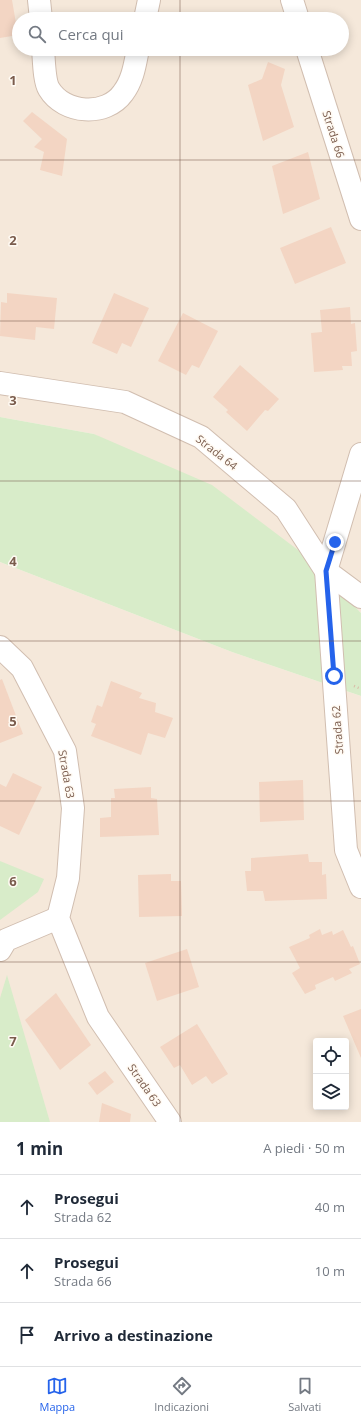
<!DOCTYPE html>
<html lang="it">
<head>
<meta charset="utf-8">
<style>
  :root { --surface:#fff; --page:#f2f2f3; --text:#1f2937; --muted:#747a83; --line:#e0e1e3; --accent:#2563eb }
  body { margin:0; font-family:"Open Sans",sans-serif; background:var(--page); color:var(--text) }
  .controls { position:absolute; right:12px; bottom:12px; display:grid; overflow:hidden; border-radius:4px; box-shadow:0 2px 10px #0003 }
  .controls button { width:36px; height:36px; display:grid; place-items:center; padding:0; border:0; border-bottom:1px solid var(--line); background:var(--surface); color:var(--text); font:20px sans-serif }
  .stop { position:absolute; width:12px; height:12px; margin:-9px; border:3px solid #2563eb; border-radius:50%; background:#fff }
  .stop.end { background:#2563eb; border-color:#fff; box-shadow:0 1px 4px #0008 }
  .list { margin:0; padding:0; list-style:none }
  h2 { display:flex; justify-content:space-between; align-items:center; height:52px; margin:0; padding:0 16px; font-size:17px }
  h2 small { font-size:13px; font-weight:400; color:var(--muted) }
  .list li { display:grid; grid-template-columns:26px 1fr auto; gap:12px; align-items:center; box-sizing:border-box; height:64px; padding:0 16px; border-top:1px solid var(--line) }
  .list b { display:block; font-size:15px; white-space:nowrap }
  .list p { margin:0; font-size:13px; white-space:nowrap; color:var(--muted) }
  .list em { font-size:13px; font-style:normal; color:var(--muted) }
  .icon { flex:none; width:22px; height:22px; fill:none; stroke:currentColor; stroke-width:2; stroke-linecap:round; stroke-linejoin:round }
  .map { position:relative; flex:none; width:361px; height:1122px; overflow:hidden }
  .search { position:absolute; background:var(--surface); box-shadow:0 2px 10px #0003; left:12px; right:12px; top:12px; height:44px; display:flex; align-items:center; gap:10px; box-sizing:border-box; padding:0 14px; border-radius:22px; color:var(--muted); font-size:15px }
  .sheet { height:244px; background:var(--surface) }
  nav { display:flex; justify-content:space-around; align-items:center; box-sizing:border-box; height:56px; border-top:1px solid var(--line); background:var(--surface); font-size:11px; color:var(--muted) }
  nav a { display:grid; justify-items:center; gap:2px }
  nav .on { color:var(--accent) }
  .map>svg:first-child { display:block }
</style>
</head>
<body>
<div class="map">
<svg width="361" height="1122" viewBox="0 0 361 1122">
  <rect width="100%" height="100%" fill="#fdf6ec"/>
  <!-- residential -->
  <g fill="#f5e8da" fill-rule="evenodd">
    <path d="M0,0H361V613L306,556L94,434L0,417ZM19,19H342V49H19Z"/>
    <path d="M0,562L232,652L361,696V1122H0ZM316,1041H346V1107H316Z"/>
  </g>
  <!-- green -->
  <g fill="#d8ecc9">
    <path d="M0,417L94,434L212,485L306,556L361,613V696L232,652L0,562Z"/>
    <path d="M0,861L44,879L38,892L0,920Z"/>
    <path d="M7,975L50,1122H0V998Z"/>
  </g>
  <!-- building -->
  <g fill="#f3d5c3">
    <path d="M0,0H12L18,35L0,38Z"/>
    <path d="M268,62L285,69L281,85L294,127L263,141L248,85L262,79Z"/>
    <path d="M32,112L67,139L62,176L40,170L44,152L34,147L42,139L23,121Z"/>
    <path d="M308,152L320,199L283,214L272,166Z"/>
    <path d="M331,227L346,263L295,284L280,248Z"/>
    <path d="M7,293L57,298L54,329L36,327L35,340L0,336L1,302L7,303Z"/>
    <path d="M114,293L149,308L131,347L122,343L117,354L92,343Z"/>
    <path d="M350,307L351,324L355,323L357,351L351,352L352,366H342L343,370L314,372L311,333L322,332L320,310Z"/>
    <path d="M183,313L218,331L199,368L192,365L186,375L158,361Z"/>
    <path d="M240,365L279,399L268,411L265,410L247,431L226,412L228,410L213,397Z"/>
    <path d="M2,679L23,734L0,743V680Z"/>
    <path d="M111,681L142,693L139,698L156,703L155,712L173,718L165,738L148,733L141,755L91,736L96,724L91,722L97,705L102,707Z"/>
    <path d="M13,773L42,787L19,835L0,826V784L6,787Z"/>
    <path d="M303,780L304,820L260,822L259,782Z"/>
    <path d="M151,787V798L157,799L159,835L100,837V818L111,817V798H115L114,789Z"/>
    <path d="M308,854L309,862H322V875L326,874L327,899L265,901L263,891H247L245,871H251V858Z"/>
    <path d="M171,874V881H181L182,916L139,917L138,875Z"/>
    <path d="M320,929L322,935L332,931L333,935L343,930L351,947L353,946L360,964L349,969L352,973L335,981L333,977L315,985L316,989L305,994L292,973L300,968L289,947L310,938L309,935Z"/>
    <path d="M187,949L199,987L157,1001L145,963Z"/>
    <path d="M56,993L91,1045L60,1070L25,1020Z"/>
    <path d="M361,1009V1058L343,1016Z"/>
    <path d="M197,1024L228,1074L212,1084L206,1076L192,1085L180,1065L174,1068L160,1047Z"/>
    <path d="M105,1071L114,1082L97,1095L88,1083Z"/>
    <path d="M102,1103L131,1114L130,1122H99Z"/>
  </g>
  <g fill="none" stroke-linecap="round" stroke-linejoin="round">
    <!-- minor casing -->
    <g stroke="#d1beb0" stroke-width="24">
      <g id="minor">
        <path d="M39,0L41,19"/>
        <path d="M292,0L298,19"/>
        <path d="M145,19L149,0"/>
        <path d="M43,49C44,59 44,81 49,89C64,114 106,117 123,93C133,80 135,64 138,49"/>
        <path d="M307,49L361,219"/>
        <path d="M0,383L125,402L201,437L286,509L326,571L361,597"/>
        <path d="M361,454L326,571L346,850L361,887"/>
        <path d="M0,647L22,668L65,751L73,808L68,878L58,918L98,1017L170,1122"/>
        <path d="M0,950L6,940L58,918"/>
      </g>
    </g>
    <!-- path -->
    <path stroke="#d9b8a5" stroke-width="2.5" stroke-dasharray="1 3" stroke-linecap="butt" d="M354,686L361,689"/>
    <!-- minor -->
    <use href="#minor" stroke="#fff" stroke-width="22"/>
  </g>
  <g fill="none" stroke-linecap="round" stroke-linejoin="round">
    <!-- route -->
    <path stroke="#2563eb" stroke-width="5" d="M334,676L326,571L335,542"/>
  </g>
  <!-- grid -->
  <path fill="none" stroke="#7a5c4d" stroke-width="1" stroke-opacity="0.55" d="M180,0V19M180,49V1122M0,160H361M0,321H361M0,481H361M0,641H361M0,801H361M0,962H361"/>
  <g text-anchor="middle" dominant-baseline="central" stroke-width="3" stroke-linejoin="round" paint-order="stroke">
    <!-- street labels -->
    <g font-size="11" fill="#7a5c4d" stroke="#fffaf3">
      <text transform="translate(334 134) rotate(72)">Strada 66</text>
      <text transform="translate(217 452) rotate(38)">Strada 64</text>
      <text transform="translate(337 730) rotate(-94)">Strada 62</text>
      <text transform="translate(67 774) rotate(80)">Strada 63</text>
      <text transform="translate(145 1085) rotate(55)">Strada 63</text>
    </g>
  </g>
  <g font-size="13" text-anchor="middle" font-weight="bold" fill="#7a5c4d" stroke="#fffaf3" stroke-width="3" stroke-linejoin="round" paint-order="stroke">
    <text x="13" y="85">1</text>
    <text x="13" y="245">2</text>
    <text x="13" y="405">3</text>
    <text x="13" y="566">4</text>
    <text x="13" y="726">5</text>
    <text x="13" y="886">6</text>
    <text x="13" y="1046">7</text>
  </g>
</svg>
<div class="controls">
<button><svg class="icon" aria-label="locate" viewBox="0 0 24 24"><circle cx="12" cy="12" r="6"/><path d="M12 2v4M12 18v4M2 12h4M18 12h4"/></svg></button>
<button><svg class="icon" aria-label="layers" viewBox="0 0 24 24"><path d="M12 4l9 5-9 5-9-5zM3 14l9 5 9-5"/></svg></button>
</div>
<div class="stop" style="left:334px;top:676px"></div>
<div class="stop end" style="left:335px;top:542px"></div>
<div class="search"><svg class="icon" aria-label="search" viewBox="0 0 24 24"><circle cx="10" cy="10" r="6"/><path d="M15 15l6 6"/></svg>Cerca qui</div>
</div>
<section class="sheet">
<h2>1 min<small>A piedi · 50 m</small></h2>
<ul class="list">
<li><svg class="icon" aria-label="ahead" viewBox="0 0 24 24"><path d="M12 20V5M6 11l6-6 6 6"/></svg><div><b>Prosegui</b><p>Strada 62</p></div><em>40 m</em></li>
<li><svg class="icon" aria-label="ahead" viewBox="0 0 24 24"><path d="M12 20V5M6 11l6-6 6 6"/></svg><div><b>Prosegui</b><p>Strada 66</p></div><em>10 m</em></li>
<li><svg class="icon" aria-label="arrive" viewBox="0 0 24 24"><path d="M6 21V4h12l-3 4 3 4H6"/></svg><div><b>Arrivo a destinazione</b></div></li>
</ul>
</section>
<nav>
<a class="on"><svg class="icon" aria-label="map" viewBox="0 0 24 24"><path d="M3 6l6-2 6 2 6-2v14l-6 2-6-2-6 2zM9 4v14M15 6v14"/></svg>Mappa</a>
<a><svg class="icon" aria-label="directions" viewBox="0 0 24 24"><path d="M12 3l9 9-9 9-9-9zM9 14v-3h6M13 9l2 2-2 2"/></svg>Indicazioni</a>
<a><svg class="icon" aria-label="saved" viewBox="0 0 24 24"><path d="M7 4h10v16l-5-4-5 4z"/></svg>Salvati</a>
</nav>
</body>
</html>
